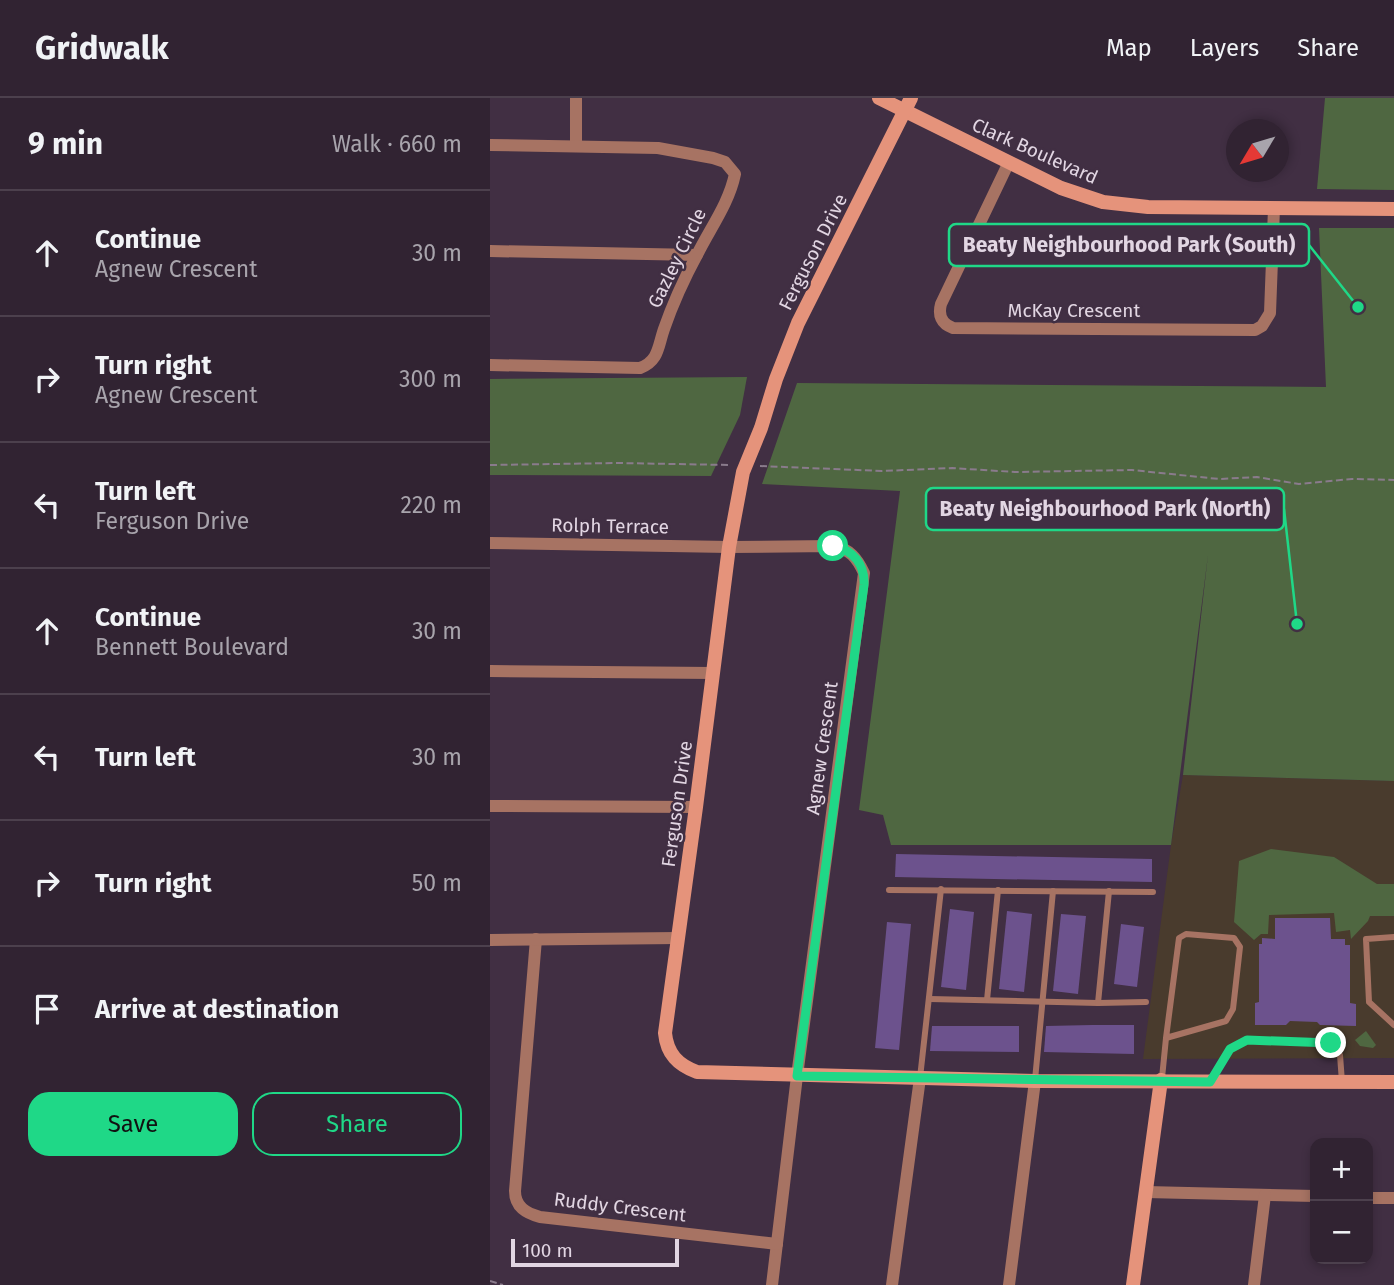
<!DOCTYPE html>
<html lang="en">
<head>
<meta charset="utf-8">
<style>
  :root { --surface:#312332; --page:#3d2f3e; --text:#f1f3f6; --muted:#a8a4ac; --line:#4c404d; --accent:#1fd887 }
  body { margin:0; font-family:"Fira Sans",sans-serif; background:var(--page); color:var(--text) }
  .controls { position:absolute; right:21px; bottom:21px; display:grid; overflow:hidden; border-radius:14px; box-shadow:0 4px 10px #0003 }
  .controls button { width:63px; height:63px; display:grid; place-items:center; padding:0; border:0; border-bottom:2px solid var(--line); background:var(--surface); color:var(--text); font:35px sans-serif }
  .compass { position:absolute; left:736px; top:21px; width:63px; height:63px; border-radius:50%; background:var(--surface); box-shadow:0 4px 10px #0003; rotate:232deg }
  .scale { position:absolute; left:21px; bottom:18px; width:168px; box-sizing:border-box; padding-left:7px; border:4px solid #e2d6e3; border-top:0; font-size:19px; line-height:24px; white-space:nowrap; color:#e2d6e3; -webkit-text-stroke:5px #412f43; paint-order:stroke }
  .stop { position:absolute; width:21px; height:21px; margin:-16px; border:5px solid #1fd887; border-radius:50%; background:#fff }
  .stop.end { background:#1fd887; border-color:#fff; box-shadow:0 2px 7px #0008 }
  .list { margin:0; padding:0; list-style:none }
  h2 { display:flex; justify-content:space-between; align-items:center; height:91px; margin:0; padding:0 28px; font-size:30px }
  h2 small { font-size:23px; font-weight:400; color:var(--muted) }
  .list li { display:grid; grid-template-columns:46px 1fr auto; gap:21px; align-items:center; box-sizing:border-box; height:126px; padding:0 28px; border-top:2px solid var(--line) }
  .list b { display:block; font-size:26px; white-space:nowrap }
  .list p { margin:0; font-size:23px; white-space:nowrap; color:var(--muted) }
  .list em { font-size:23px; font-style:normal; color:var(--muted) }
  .actions { display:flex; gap:14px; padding:21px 28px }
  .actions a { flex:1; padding:16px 0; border:2px solid var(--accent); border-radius:21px; text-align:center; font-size:24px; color:var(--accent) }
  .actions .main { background:var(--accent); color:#111 }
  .icon { flex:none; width:38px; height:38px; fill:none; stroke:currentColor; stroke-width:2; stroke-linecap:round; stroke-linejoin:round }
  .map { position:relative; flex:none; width:904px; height:1187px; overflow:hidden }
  header { display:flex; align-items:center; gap:42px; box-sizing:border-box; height:98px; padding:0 35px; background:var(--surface); border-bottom:2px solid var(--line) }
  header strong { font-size:33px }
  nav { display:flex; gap:38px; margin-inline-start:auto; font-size:24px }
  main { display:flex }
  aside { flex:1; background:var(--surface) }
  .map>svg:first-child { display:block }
</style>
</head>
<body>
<header>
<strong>Gridwalk</strong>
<nav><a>Map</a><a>Layers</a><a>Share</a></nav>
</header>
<main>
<aside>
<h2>9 min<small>Walk · 660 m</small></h2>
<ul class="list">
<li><svg class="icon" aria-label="ahead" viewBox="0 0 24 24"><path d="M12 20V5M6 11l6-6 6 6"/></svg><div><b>Continue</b><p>Agnew Crescent</p></div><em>30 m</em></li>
<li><svg class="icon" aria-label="right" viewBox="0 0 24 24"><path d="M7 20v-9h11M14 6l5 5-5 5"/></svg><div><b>Turn right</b><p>Agnew Crescent</p></div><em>300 m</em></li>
<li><svg class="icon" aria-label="left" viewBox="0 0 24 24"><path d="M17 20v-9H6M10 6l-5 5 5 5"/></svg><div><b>Turn left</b><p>Ferguson Drive</p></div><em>220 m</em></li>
<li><svg class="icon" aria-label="ahead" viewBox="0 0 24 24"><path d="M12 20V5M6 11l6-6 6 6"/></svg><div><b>Continue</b><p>Bennett Boulevard</p></div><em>30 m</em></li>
<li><svg class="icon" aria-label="left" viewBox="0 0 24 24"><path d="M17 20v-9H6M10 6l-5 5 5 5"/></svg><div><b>Turn left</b></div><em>30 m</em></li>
<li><svg class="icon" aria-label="right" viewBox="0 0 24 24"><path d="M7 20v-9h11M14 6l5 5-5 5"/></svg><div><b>Turn right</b></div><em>50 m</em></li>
<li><svg class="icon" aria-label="arrive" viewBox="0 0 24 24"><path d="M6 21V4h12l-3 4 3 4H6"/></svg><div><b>Arrive at destination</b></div></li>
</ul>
<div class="actions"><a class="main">Save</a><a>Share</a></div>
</aside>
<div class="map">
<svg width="904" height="1187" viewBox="0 0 904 1187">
  <rect width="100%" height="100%" fill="#412f43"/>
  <!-- education -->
  <path fill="#493b2d" d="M693,677L904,683V960L653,961L681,747Z"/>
  <!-- green -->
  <g fill="#4f6741">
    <path d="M835,0H904V92L827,91Z"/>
    <path d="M829,130H904V683L693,677L718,457L681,747H401L393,717L369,712L410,393L272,386L307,285L836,289Z"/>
    <path d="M257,279L250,317L221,378L0,377V281Z"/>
    <path d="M781,751L844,759L887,786H904V818H880L878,823L861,841L860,832L846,834L844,815L779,817L778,836H771L764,842L744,824L749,763Z"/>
    <path d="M876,933L886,947L883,950L870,948L865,942Z"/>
  </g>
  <!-- building -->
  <g fill="#6c528d">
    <path d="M406,756L662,761V784L405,779Z"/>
    <path d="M460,811L484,814L476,892L451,889Z"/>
    <path d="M517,813L542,816L534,894L509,891Z"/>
    <path d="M571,816L596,818L588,896L563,893Z"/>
    <path d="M785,820H840L841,841H855V847H860V905L866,906V928L830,927L827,924L800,923L796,927H765V905L769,904V846H772V840L785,841Z"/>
    <path d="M397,824L421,826L409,952L385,950Z"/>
    <path d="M631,826L654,829L647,889L624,886Z"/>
    <path d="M602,927H644V956L554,954L556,928Z"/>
    <path d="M442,928H529V954L440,953Z"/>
  </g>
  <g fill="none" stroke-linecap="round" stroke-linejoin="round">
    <!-- path -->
    <g stroke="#8a7b8c" stroke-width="2" stroke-dasharray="7 3.5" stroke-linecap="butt">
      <path d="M0,367L126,365L240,367"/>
      <path d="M270,368L392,373L462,370L525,374L642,372L729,381L767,379L809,386L862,381L904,382"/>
      <path d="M0,1183L13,1187"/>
    </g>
    <!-- lane -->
    <g stroke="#a77363" stroke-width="6">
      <path d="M399,792L663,794"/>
      <path d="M904,839L876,841L879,904L904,927"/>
      <path d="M440,901L608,905L656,904"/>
      <path d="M497,902L508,792"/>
      <path d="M608,905L619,793"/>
      <path d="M430,980L451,791"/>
      <path d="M672,980L676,940L736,923L743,911L750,849L744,840L696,836L689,840L676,940"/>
      <path d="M545,982L563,793"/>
      <path d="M721,982L739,951L757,942L841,945L850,957L852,984"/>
    </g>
    <!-- street -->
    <g stroke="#a77363" stroke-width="12">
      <path d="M86,0V48"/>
      <path d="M0,47L168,50L223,60L235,64L245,76C239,105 221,129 208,155C195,179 183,205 174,231C168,248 169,263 150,270L0,267"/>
      <path d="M519,64L451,206C448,217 451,226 463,230L765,232L772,228L780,215L784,110"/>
      <path d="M0,153L207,157"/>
      <path d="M0,445L239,449L343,448C360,451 367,460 374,475L307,978L282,1187"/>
      <path d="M0,573L223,575"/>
      <path d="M0,708L206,709"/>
      <path d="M46,841L25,1093C25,1109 36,1115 50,1119L287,1146"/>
      <path d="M0,842L188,840"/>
      <path d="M656,1094L825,1098"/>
      <path d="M878,1100H904"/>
      <path d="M402,1187L430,980"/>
      <path d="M519,1187L545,983"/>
      <path d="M764,1187L775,1097"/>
    </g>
    <!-- secondary -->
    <g stroke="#e5937b" stroke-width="14">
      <path d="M389,0L571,90L613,104L658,109L904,111"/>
      <path d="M421,0L308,225L286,281L271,330L253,374L239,449L206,709L175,935C177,956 188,967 207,974L545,983L904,984"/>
      <path d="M643,1187L671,982"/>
    </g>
  </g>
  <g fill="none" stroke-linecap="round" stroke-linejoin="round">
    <!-- route -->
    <path stroke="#1fd887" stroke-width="9" d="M343,448C364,452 375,467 374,487L307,978L720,984L740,951L757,942L841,945"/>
  </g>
  <g text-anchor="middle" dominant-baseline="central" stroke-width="5" stroke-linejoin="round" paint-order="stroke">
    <!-- street labels -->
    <g font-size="19" fill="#e2d6e3" stroke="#412f43">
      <text transform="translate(545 53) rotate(24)">Clark Boulevard</text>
      <text transform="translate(323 154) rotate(-63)">Ferguson Drive</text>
      <text transform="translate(187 160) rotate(-64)">Gazley Circle</text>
      <text x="584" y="212">McKay Crescent</text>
      <text transform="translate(120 428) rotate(1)">Rolph Terrace</text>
      <text transform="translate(332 650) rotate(-82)">Agnew Crescent</text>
      <text transform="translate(187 706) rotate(-82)">Ferguson Drive</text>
      <text transform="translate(130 1109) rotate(7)">Ruddy Crescent</text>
    </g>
  </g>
  <!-- callouts -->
  <path fill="none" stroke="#1fd887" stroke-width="2.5" d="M868 209L819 147M807 526L794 411"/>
  <g fill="#1fd887" stroke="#412f43" stroke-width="2.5">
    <circle cx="868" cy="209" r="7"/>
    <circle cx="807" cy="526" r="7"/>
  </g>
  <g fill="#412f43" stroke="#1fd887" stroke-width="2.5">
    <rect x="459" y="126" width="360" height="42" rx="7"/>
    <rect x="436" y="390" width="358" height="42" rx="7"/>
  </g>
  <g font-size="21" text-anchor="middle" font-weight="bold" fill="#e2d6e3">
    <text x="639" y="154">Beaty Neighbourhood Park (South)</text>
    <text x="615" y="418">Beaty Neighbourhood Park (North)</text>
  </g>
</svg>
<div class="controls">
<button>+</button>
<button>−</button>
</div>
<svg class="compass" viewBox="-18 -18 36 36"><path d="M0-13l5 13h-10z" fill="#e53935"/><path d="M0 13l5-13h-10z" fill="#a8a4ac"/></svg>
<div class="scale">100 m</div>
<div class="stop" style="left:343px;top:448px"></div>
<div class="stop end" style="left:841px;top:945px"></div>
</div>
</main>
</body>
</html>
